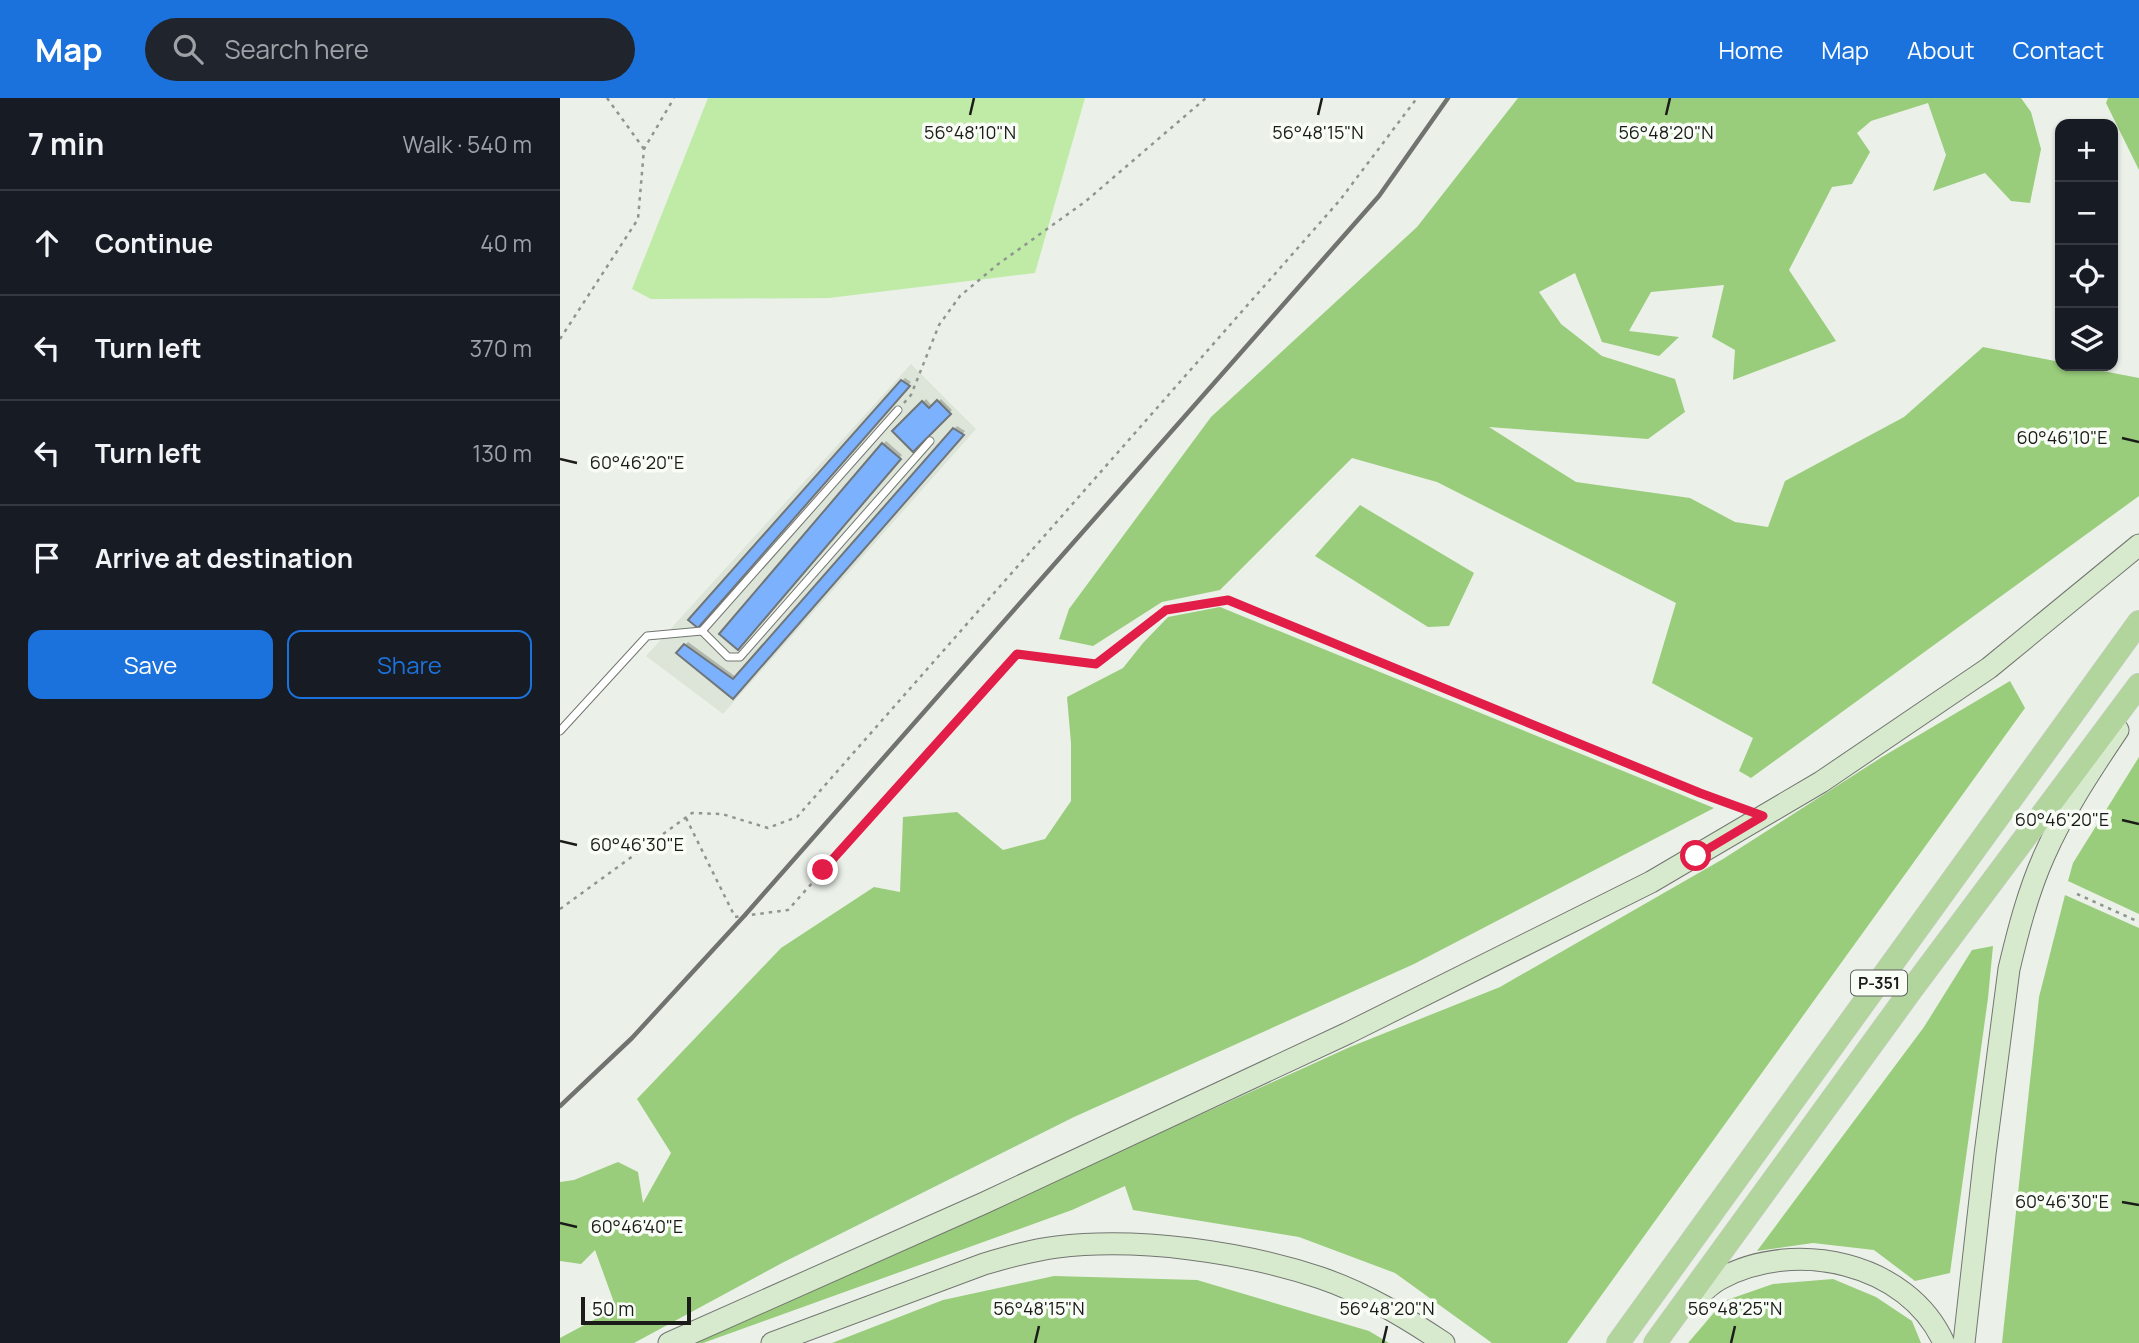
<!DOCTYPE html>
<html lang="en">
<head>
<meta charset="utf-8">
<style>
  :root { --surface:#171b24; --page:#20242c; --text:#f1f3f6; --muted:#9ea1a6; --line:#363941; --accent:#1c72dc }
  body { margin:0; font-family:Manrope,sans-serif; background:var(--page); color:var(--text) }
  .controls { position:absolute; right:21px; top:21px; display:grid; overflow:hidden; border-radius:14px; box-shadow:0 2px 5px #0004 }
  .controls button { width:63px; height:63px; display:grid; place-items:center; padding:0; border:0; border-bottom:2px solid var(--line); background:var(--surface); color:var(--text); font:35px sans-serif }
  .scale { position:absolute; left:21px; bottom:18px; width:110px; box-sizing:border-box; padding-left:7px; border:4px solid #1b1c1a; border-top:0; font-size:19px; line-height:24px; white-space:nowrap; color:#1b1c1a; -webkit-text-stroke:5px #f8fdf6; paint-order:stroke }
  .stop { position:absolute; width:21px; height:21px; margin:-16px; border:5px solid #e11d48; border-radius:50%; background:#fff }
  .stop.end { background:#e11d48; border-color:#fff; box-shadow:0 2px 7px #0008 }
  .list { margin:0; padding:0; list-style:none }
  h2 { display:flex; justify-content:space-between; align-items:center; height:91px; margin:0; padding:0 28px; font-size:30px }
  h2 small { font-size:23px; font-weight:400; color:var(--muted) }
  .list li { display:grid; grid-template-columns:46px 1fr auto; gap:21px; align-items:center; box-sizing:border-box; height:105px; padding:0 28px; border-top:2px solid var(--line) }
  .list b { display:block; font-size:26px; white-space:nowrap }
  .list em { font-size:23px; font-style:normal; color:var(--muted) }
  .actions { display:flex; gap:14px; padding:21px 28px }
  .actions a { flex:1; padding:16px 0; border:2px solid var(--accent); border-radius:14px; text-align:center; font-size:24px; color:var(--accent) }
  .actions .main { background:var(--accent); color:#fff }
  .icon { flex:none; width:38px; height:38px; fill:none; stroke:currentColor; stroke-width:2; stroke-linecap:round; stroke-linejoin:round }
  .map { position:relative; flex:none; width:1579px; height:1245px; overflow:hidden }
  header { display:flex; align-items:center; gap:42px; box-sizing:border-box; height:98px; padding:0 35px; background:var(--accent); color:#fff }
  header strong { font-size:33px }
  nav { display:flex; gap:38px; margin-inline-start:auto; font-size:24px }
  .search { width:490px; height:63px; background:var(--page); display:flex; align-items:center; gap:18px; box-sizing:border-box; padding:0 24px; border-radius:38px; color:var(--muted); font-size:26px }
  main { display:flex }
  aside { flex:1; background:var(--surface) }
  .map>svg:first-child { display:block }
</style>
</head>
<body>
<header>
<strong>Map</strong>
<div class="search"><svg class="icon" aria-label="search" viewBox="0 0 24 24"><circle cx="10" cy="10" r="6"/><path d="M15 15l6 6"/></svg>Search here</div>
<nav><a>Home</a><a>Map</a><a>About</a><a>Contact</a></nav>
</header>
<main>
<aside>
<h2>7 min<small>Walk · 540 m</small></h2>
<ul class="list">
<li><svg class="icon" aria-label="ahead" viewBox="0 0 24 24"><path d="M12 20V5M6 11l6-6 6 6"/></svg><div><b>Continue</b></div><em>40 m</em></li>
<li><svg class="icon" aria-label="left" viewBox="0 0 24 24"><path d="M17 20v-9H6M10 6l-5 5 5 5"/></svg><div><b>Turn left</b></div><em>370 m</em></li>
<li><svg class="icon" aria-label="left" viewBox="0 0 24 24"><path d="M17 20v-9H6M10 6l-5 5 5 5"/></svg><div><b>Turn left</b></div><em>130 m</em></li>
<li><svg class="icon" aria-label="arrive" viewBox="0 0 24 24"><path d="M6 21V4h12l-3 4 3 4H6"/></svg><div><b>Arrive at destination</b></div></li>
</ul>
<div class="actions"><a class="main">Save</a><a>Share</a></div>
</aside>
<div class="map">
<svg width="1579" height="1245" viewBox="0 0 1579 1245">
  <rect width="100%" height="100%" fill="#ebf0e9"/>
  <!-- built -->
  <path fill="#dce5d8" d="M351,266L416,331L163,616L86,558Z"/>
  <!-- green -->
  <path fill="#bfeba7" d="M148,0H525L475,175L269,200L91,201L72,191Z"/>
  <!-- forest -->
  <g fill="#99cd7b">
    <path d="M958,0H1461L1471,14L1481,51L1470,105L1451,103L1425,75L1373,93L1386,57L1368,5L1311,23L1297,35L1310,54L1292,86L1272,89L1229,172L1276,243L1173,282L1175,252L1152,239L1164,187L1091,194L1069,233L1119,239L1099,258L1042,244L1015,175L979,194L1001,226L1042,258L1115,281L1125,314L1088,341L929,329L1016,384L1130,400L1175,424L1208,429L1225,383L1344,319L1423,249L1500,264V268H1517L1579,280V398L1191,680L1179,673L1193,640L1092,585L1116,505L877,384L792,360L660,492L602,504L533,548L499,541L509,511L651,319L857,129Z"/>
    <path d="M1548,0H1579V72L1546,5Z"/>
    <path d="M800,407L914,475L889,528L868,529L755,458Z"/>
    <path d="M660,509L1154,710L854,866L514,1019L222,1165L74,1245H0V1240L56,1210L35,1152L21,1166L0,1163V1084L14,1082L58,1064L78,1074L83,1105L111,1055L77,1001L221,850L314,789L340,794L343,719L397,714L443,752L485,741L511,703V645L507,599L563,570L583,545L608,519Z"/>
    <path d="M1450,583L1465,610L1007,1245H932L835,1175L739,1139L573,1112L565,1088L512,1112L143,1245H135L790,949L940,889L1163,761L1322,659Z"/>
    <path d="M1579,659V816L1508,783L1513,765Z"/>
    <path d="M1505,797L1579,830V1245H1442L1479,899Z"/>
    <path d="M1433,848L1428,900L1390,1175L1355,1183L1314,1152L1253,1145L1197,1153L1364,929L1412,852Z"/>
    <path d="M494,1178L637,1182L809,1233L829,1245H272L383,1202Z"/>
    <path d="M1273,1181L1316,1199L1352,1223L1361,1245H1128L1164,1203L1213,1186Z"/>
  </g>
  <!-- shadow -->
  <g fill="#0003">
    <path d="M345,280L351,284L140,525L342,283Z"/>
    <path d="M366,301L373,309L381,301L392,312L353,351L334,333Z"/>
    <path d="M397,328L405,333L173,599L118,555L128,544L176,579Z"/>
    <path d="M326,343L342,357L178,550L161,536Z"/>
  </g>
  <!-- building -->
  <g fill="#7bb1fd" stroke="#70757a" stroke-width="2">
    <path d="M341,282L350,288L138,530L128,522Z"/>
    <path d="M377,302L391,316L353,354L332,333L362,303L369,310Z"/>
    <path d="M393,330L404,337L173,601L116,555L124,546L173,581Z"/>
    <path d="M322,345L341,361L178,552L159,536Z"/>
  </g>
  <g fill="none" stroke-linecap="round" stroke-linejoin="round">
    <!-- service casing -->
    <g stroke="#727670" stroke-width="9">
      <g id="service">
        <path d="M142,533L168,559H180L370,343"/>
        <path d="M0,633L87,538L142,533L338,312"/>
      </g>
    </g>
    <!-- secondary casing -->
    <g stroke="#727670" stroke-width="23">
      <g id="secondary">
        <path d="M1131,1205C1140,1197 1150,1186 1160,1181C1234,1140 1348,1164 1384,1245"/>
        <path d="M109,1245L424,1105L788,935L1091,784L1261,684L1429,570L1579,447"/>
        <path d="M212,1245L424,1166C448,1159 472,1152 497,1149C579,1139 683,1154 761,1180C805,1195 845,1219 884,1245"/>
        <path d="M1404,1245L1425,1056L1449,871C1458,833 1468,794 1484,758C1504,713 1531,672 1558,632"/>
      </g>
    </g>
    <!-- primary casing -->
    <g stroke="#cdcdcd" stroke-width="24">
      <g id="primary">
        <path d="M1058,1245L1579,524"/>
        <path d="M1095,1245L1352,891L1579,587"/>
      </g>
    </g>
    <!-- path -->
    <g stroke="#919590" stroke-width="2.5" stroke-dasharray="3.5 5" stroke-linecap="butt">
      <path d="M47,0L84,51"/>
      <path d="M0,241L78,121L84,51L114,0"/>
      <path d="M344,305L351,297L379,227L400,198L437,167L526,103L646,0"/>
      <path d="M126,720L175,819L228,812L457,556L536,566L606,512L668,502L1182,710"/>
      <path d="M1517,796L1579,824"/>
      <path d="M0,811L132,715L162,716L208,730L237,719L780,102L857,0"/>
    </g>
    <!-- service -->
    <use href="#service" stroke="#fff" stroke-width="7"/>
    <!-- secondary -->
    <use href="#secondary" stroke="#d8eace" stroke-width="21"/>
    <!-- primary -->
    <use href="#primary" stroke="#b2d49d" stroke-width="23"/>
    <!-- rail -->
    <path stroke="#70736f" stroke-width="4.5" d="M0,1008L72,940L185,817L819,98L888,0"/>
  </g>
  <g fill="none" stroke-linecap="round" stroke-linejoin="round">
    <!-- route -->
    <path stroke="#e11d48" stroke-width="9" d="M263,772L457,556L536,566L606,512L668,502L1140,695L1203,718L1136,758"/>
  </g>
  <!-- ticks -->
  <path fill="none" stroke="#1b1c1a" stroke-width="2.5" d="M410,17L414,0M758,17L762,0M1106,17L1110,0M1562,340L1579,344M0,361L17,365M1562,722L1579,726M0,743L17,747M1562,1104L1579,1107M0,1125L17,1129M475,1245L479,1228M823,1245L827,1228M1171,1245L1175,1228"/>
  <g text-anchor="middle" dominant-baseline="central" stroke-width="7" stroke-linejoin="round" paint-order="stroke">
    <!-- shield labels -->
    <rect fill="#f8fdf6" stroke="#5d605c" stroke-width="2" x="1291" y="872.5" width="56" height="25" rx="5"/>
    <g font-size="16" font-weight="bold" fill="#1b1c1a">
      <text x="1319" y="885">Р-351</text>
    </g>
  </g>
  <g font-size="18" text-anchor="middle" fill="#1b1c1a" stroke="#f8fdf6" stroke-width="7" stroke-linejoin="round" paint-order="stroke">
    <text x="410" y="41">56°48'10"N</text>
    <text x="758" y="41">56°48'15"N</text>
    <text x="1106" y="41">56°48'20"N</text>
    <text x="1502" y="346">60°46'10"E</text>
    <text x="77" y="371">60°46'20"E</text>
    <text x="1502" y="728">60°46'20"E</text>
    <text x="77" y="753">60°46'30"E</text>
    <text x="1502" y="1110">60°46'30"E</text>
    <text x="77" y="1135">60°46'40"E</text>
    <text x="479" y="1217">56°48'15"N</text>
    <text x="827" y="1217">56°48'20"N</text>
    <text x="1175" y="1217">56°48'25"N</text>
  </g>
</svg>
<div class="controls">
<button>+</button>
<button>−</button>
<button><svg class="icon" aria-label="locate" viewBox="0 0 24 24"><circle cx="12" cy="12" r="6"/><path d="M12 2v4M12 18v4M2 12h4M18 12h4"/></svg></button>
<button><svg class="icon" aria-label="layers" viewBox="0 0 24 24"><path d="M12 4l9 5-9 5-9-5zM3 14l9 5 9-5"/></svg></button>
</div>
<div class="scale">50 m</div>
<div class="stop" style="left:1136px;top:758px"></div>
<div class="stop end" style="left:263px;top:772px"></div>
</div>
</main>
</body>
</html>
